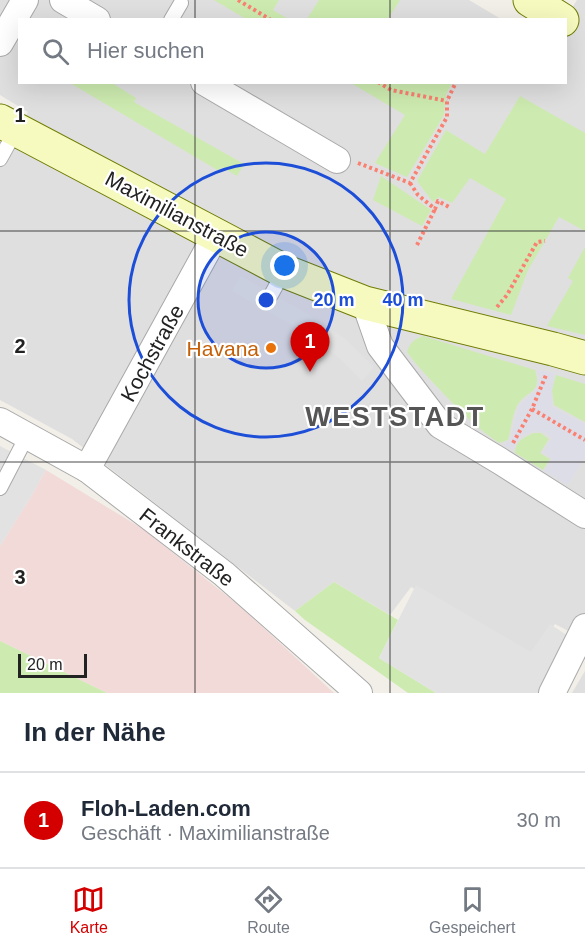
<!DOCTYPE html>
<html lang="de">
<head>
<meta charset="utf-8">
<style>
  :root { --surface:#fff; --page:#f6f6f7; --text:#1f2937; --muted:#747a83; --line:#e0e1e3; --accent:#d40000 }
  body { margin:0; font-family:Helvetica,sans-serif; background:var(--page); color:var(--text) }
  .scale { position:absolute; left:18px; bottom:15px; width:69px; box-sizing:border-box; padding-left:6px; border:3px solid #222; border-top:0; font-size:16px; line-height:21px; white-space:nowrap; color:#222; -webkit-text-stroke:4px #fff; paint-order:stroke }
  .you { position:absolute; left:285px; top:266px; width:21px; height:21px; margin:-15px; border:4px solid #fff; border-radius:50%; background:#1a73e8; box-shadow:0 0 0 9px #1a73e833 }
  .badge { display:grid; place-items:center; width:39px; height:39px; border-radius:50%; background:var(--accent); color:#fff; font-size:20px; font-weight:700 }
  .pin { position:absolute; translate:-50% -50px; filter:drop-shadow(0 2px 3px #0008) }
  .pin::after { content:''; position:absolute; top:32px; width:21px; height:18px; background:inherit; clip-path:polygon(0 0,100% 0,50% 100%) }
  .list { margin:0; padding:0; list-style:none }
  h2 { display:flex; justify-content:space-between; align-items:center; height:78px; margin:0; padding:0 24px; font-size:26px }
  h2 small { font-size:20px; font-weight:400; color:var(--muted) }
  .list li { display:grid; grid-template-columns:39px 1fr auto; gap:18px; align-items:center; box-sizing:border-box; height:96px; padding:0 24px; border-top:2px solid var(--line) }
  .list b { display:block; font-size:22px; white-space:nowrap }
  .list p { margin:0; font-size:20px; white-space:nowrap; color:var(--muted) }
  .list em { font-size:20px; font-style:normal; color:var(--muted) }
  .icon { flex:none; width:33px; height:33px; fill:none; stroke:currentColor; stroke-width:2; stroke-linecap:round; stroke-linejoin:round }
  .map { position:relative; flex:none; width:585px; height:693px; overflow:hidden }
  .search { position:absolute; background:var(--surface); box-shadow:0 6px 24px #0002; left:18px; right:18px; top:18px; height:66px; display:flex; align-items:center; gap:15px; box-sizing:border-box; padding:0 21px; border-radius:0px; color:var(--muted); font-size:22px }
  .sheet { height:174px; background:var(--surface) }
  nav { display:flex; justify-content:space-around; align-items:center; box-sizing:border-box; height:84px; border-top:2px solid var(--line); background:var(--surface); font-size:16px; color:var(--muted) }
  nav a { display:grid; justify-items:center; gap:3px }
  nav .on { color:var(--accent) }
  .map>svg:first-child { display:block }
</style>
</head>
<body>
<div class="map">
<svg width="585" height="693" viewBox="0 0 585 693">
  <rect width="100%" height="100%" fill="#f2efe9"/>
  <!-- residential -->
  <g fill="#e0dfdf">
    <path d="M0,0H469L501,19L20,20V82H566L565,19L577,0H585V640L555,624L533,654L411,587L390,615L334,582L295,611L72,439L0,400V163L28,112L0,95Z"/>
    <path d="M585,671V693H572Z"/>
  </g>
  <!-- commercial -->
  <path fill="#f2dad9" d="M46,470L143,529L241,607L334,693H107L0,641V546L32,495Z"/>
  <!-- grass -->
  <g fill="#cdebb0">
    <path d="M214,0H279L273,10L288,19H246Z"/>
    <path d="M319,0H400L388,19H307Z"/>
    <path d="M70,83H112L136,98L134,102L244,164L237,176L222,167L219,171Z"/>
    <path d="M351,83H452L446,95L444,115L407,177L375,163L405,115Z"/>
    <path d="M520,96L585,133V231L559,217L528,270L511,315L451,299L506,199L470,178L452,203L439,197L433,202L417,181L446,130L485,154Z"/>
    <path d="M381,176L431,210L422,226L373,200Z"/>
    <path d="M585,247V335L547,326L573,281L568,278Z"/>
    <path d="M423,336L535,370C543,395 525,390 517,406C512,416 511,430 508,440L499,443C478,429 459,410 441,391C429,378 417,366 407,352C410,343 414,339 423,336Z"/>
    <path d="M556,375L585,384V422L554,405L552,390Z"/>
    <path d="M534,433H541L549,439L540,453L550,459L543,470L515,453C515,441 524,437 534,433Z"/>
    <path d="M334,582L398,620L379,658L436,693H408L305,620L295,611Z"/>
    <path d="M0,641L107,693H0Z"/>
  </g>
  <!-- parking -->
  <g fill="#e2e2e2">
    <path d="M241,276L306,313L344,338L374,367L362,381L339,358L313,337L232,291Z"/>
    <path d="M0,446L46,470L32,495L0,546Z"/>
    <path d="M416,585L531,652L550,624L577,642L552,693H436L379,658Z"/>
  </g>
  <!-- plaza -->
  <path fill="#dddde8" d="M537,370L555,373L552,390V407L585,424V456L568,485L544,471L552,459L543,452L552,438L545,432L534,431L521,436L513,450L503,445L510,440L519,405L535,391L540,378Z"/>
  <g fill="none" stroke-linecap="round" stroke-linejoin="round">
    <!-- lane casing -->
    <g stroke="#a9a9a9" stroke-width="16">
      <g id="lane">
        <path d="M171,20L181,3"/>
        <path d="M0,159L16,130"/>
        <path d="M271,295L284,271"/>
        <path d="M0,488L27,436"/>
      </g>
    </g>
    <!-- street casing -->
    <g stroke="#a9a9a9" stroke-width="28">
      <g id="street">
        <path d="M63,0L97,20"/>
        <path d="M0,43L25,0"/>
        <path d="M204,82L337,160"/>
        <path d="M365,303L380,346L440,425L500,461L585,515"/>
        <path d="M0,421L87,469L224,574L359,693"/>
        <path d="M87,469L216,235"/>
        <path d="M552,693L585,627"/>
      </g>
    </g>
    <!-- secondary casing -->
    <g stroke="#707d05" stroke-width="35">
      <g id="secondary">
        <path d="M530,0L562,20"/>
        <path d="M0,121L284,271L365,303L553,349L585,358"/>
      </g>
    </g>
    <!-- path -->
    <g stroke="#fa8072" stroke-width="4" stroke-dasharray="3 3" stroke-linecap="butt">
      <path d="M238,0L271,20"/>
      <path d="M378,82L391,90L447,101"/>
      <path d="M358,163L410,183L447,117V101L456,82"/>
      <path d="M410,183L418,195L435,209L438,201L449,207"/>
      <path d="M417,245L435,209"/>
      <path d="M497,307L507,295L537,242L545,241"/>
      <path d="M532,409L585,440"/>
      <path d="M513,443L532,409L546,375"/>
    </g>
    <!-- lane -->
    <use href="#lane" stroke="#fff" stroke-width="14"/>
    <!-- street -->
    <use href="#street" stroke="#fff" stroke-width="26"/>
    <!-- secondary -->
    <use href="#secondary" stroke="#f7fabf" stroke-width="33"/>
  </g>
  <!-- grid -->
  <path fill="none" stroke="#222" stroke-width="1.5" stroke-opacity="0.55" d="M195,0V20M390,0V20M195,82V693M390,82V693M0,231H585M0,462H585"/>
  <!-- distance rings -->
  <circle cx="266" cy="300" r="68" fill="#1d4ed8" fill-opacity=".12"/>
  <g fill="none" stroke="#1d4ed8" stroke-width="3">
    <circle cx="266" cy="300" r="68"/>
    <circle cx="266" cy="300" r="137"/>
  </g>
  <!-- markers -->
  <circle fill="#e8710a" stroke="#fff" stroke-width="2" cx="271" cy="348" r="6"/>
  <g text-anchor="middle" dominant-baseline="central" stroke-width="4.5" stroke-linejoin="round" paint-order="stroke">
    <!-- street labels -->
    <g font-size="21" fill="#222" stroke="#fff">
      <text transform="translate(177 214) rotate(28)">Maximilianstraße</text>
      <text transform="translate(152 353) rotate(-61)">Kochstraße</text>
      <text transform="translate(187 547) rotate(38)">Frankstraße</text>
    </g>
    <!-- food labels -->
    <g font-size="21" fill="#c56008" stroke="#fff" text-anchor="end">
      <text x="259" y="348">Havana</text>
    </g>
    <!-- district labels -->
    <g font-size="27" font-weight="bold" letter-spacing="1.5" fill="#555" stroke="#fff">
      <text x="395" y="417">WESTSTADT</text>
    </g>
  </g>
  <g font-size="20" text-anchor="middle" font-weight="bold" fill="#222" stroke="#fff" stroke-width="4.5" stroke-linejoin="round" paint-order="stroke">
    <text x="20" y="122">1</text>
    <text x="20" y="353">2</text>
    <text x="20" y="584">3</text>
  </g>
  <circle cx="266" cy="300" r="9" fill="#1d4ed8" stroke="#fff" stroke-width="3"/>
  <g font-size="18" text-anchor="middle" font-weight="bold" fill="#1d4ed8" stroke="#fff" stroke-width="4.5" stroke-linejoin="round" paint-order="stroke">
    <text x="334" y="306">20 m</text>
    <text x="403" y="306">40 m</text>
  </g>
</svg>
<div class="scale">20 m</div>
<div class="you"></div>
<div class="pin badge" style="left:310px;top:372px">1</div>
<div class="search"><svg class="icon" aria-label="search" viewBox="0 0 24 24"><circle cx="10" cy="10" r="6"/><path d="M15 15l6 6"/></svg>Hier suchen</div>
</div>
<section class="sheet">
<h2>In der Nähe<small></small></h2>
<ul class="list">
<li><span class="badge">1</span><div><b>Floh-Laden.com</b><p>Geschäft · Maximilianstraße</p></div><em>30 m</em></li>
</ul>
</section>
<nav>
<a class="on"><svg class="icon" aria-label="map" viewBox="0 0 24 24"><path d="M3 6l6-2 6 2 6-2v14l-6 2-6-2-6 2zM9 4v14M15 6v14"/></svg>Karte</a>
<a><svg class="icon" aria-label="directions" viewBox="0 0 24 24"><path d="M12 3l9 9-9 9-9-9zM9 14v-3h6M13 9l2 2-2 2"/></svg>Route</a>
<a><svg class="icon" aria-label="saved" viewBox="0 0 24 24"><path d="M7 4h10v16l-5-4-5 4z"/></svg>Gespeichert</a>
</nav>
</body>
</html>
